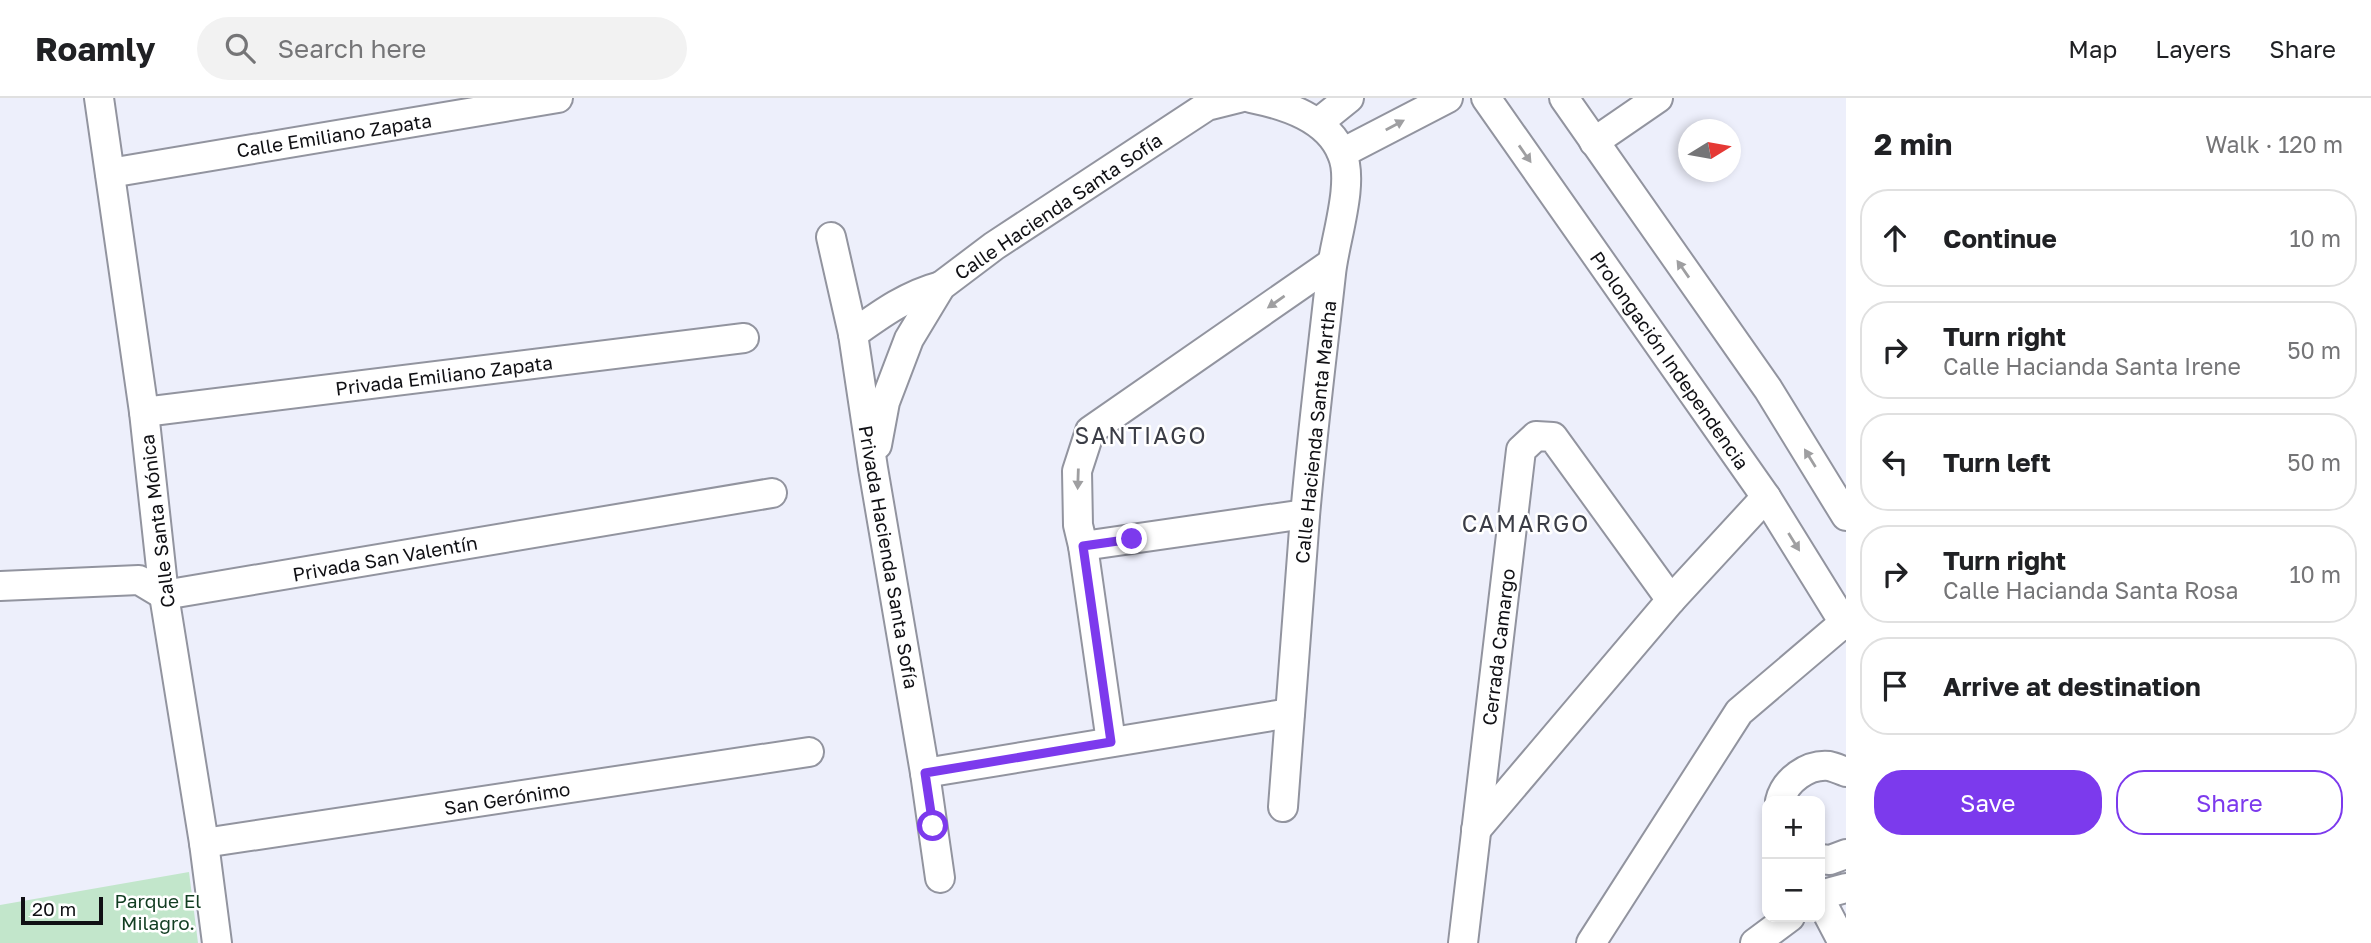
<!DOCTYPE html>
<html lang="en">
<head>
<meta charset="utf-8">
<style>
  :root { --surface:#fff; --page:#f2f2f2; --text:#202124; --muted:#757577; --line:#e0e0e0; --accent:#7c3aed }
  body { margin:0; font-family:"Golos Text",sans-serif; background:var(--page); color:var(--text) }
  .controls { position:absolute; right:21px; bottom:21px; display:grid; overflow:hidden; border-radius:14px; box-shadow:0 4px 10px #0003 }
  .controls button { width:63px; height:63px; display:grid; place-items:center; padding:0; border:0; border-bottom:2px solid var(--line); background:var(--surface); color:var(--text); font:35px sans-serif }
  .compass { position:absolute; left:1678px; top:21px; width:63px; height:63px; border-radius:50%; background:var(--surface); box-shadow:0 4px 10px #0003; rotate:79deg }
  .scale { position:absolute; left:21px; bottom:18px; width:82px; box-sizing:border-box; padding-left:7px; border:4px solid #101014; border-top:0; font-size:19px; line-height:24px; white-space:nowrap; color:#101014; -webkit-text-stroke:5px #fff; paint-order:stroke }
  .stop { position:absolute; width:21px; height:21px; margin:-16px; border:5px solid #7c3aed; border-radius:50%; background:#fff }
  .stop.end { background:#7c3aed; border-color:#fff; box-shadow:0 2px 7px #0008 }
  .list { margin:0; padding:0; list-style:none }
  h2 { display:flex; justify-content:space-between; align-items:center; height:91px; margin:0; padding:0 28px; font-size:30px }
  h2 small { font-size:23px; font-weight:400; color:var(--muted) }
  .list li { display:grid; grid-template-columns:46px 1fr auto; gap:21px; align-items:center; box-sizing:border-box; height:98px; margin:0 14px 14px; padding:0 14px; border:2px solid var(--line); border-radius:28px }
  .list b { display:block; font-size:26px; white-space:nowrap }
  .list p { margin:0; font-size:23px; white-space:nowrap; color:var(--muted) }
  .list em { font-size:23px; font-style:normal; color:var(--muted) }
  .actions { display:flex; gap:14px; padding:21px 28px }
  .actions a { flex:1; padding:16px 0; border:2px solid var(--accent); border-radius:28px; text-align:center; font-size:24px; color:var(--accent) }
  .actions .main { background:var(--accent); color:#fff }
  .icon { flex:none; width:38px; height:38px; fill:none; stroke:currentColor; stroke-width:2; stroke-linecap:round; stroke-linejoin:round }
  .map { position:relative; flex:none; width:1846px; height:845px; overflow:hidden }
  header { display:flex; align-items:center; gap:42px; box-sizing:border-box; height:98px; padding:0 35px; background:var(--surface); border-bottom:2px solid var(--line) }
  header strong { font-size:33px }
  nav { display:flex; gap:38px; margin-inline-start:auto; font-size:24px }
  .search { width:490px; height:63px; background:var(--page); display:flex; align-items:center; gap:18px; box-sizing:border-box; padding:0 24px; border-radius:38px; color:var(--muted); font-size:26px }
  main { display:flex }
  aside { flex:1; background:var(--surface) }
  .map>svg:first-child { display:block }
</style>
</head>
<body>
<header>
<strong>Roamly</strong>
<div class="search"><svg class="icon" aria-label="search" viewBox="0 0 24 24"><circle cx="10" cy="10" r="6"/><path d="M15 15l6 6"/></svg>Search here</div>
<nav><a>Map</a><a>Layers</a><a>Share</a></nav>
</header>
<main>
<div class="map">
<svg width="1846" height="845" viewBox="0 0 1846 845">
  <rect width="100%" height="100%" fill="#edeffb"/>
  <!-- green -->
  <path fill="#c2e6cb" d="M189,774L198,845H0V807Z"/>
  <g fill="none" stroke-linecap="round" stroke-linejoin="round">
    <!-- minor casing -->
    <g stroke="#92949f" stroke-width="32">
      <g id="minor">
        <path d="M99,0L144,314L164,497L204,745L217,845"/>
        <path d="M1251,0C1285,7 1328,20 1342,56C1355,85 1334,144 1331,176C1322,257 1312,337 1305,418C1297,515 1290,612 1283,709"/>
        <path d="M1486,0L1766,399L1846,528"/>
        <path d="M1564,0L1768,291L1846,418"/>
        <path d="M1318,25L1349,0"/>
        <path d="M1594,44L1658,0"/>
        <path d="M1342,55L1448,0"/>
        <path d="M110,75L558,0"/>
        <path d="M831,139L853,236L873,370L925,675L940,780"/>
        <path d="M853,236C881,216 907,197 941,188"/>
        <path d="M144,314L744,240"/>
        <path d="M877,347L885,304L909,241L941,188L994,148L1207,8L1239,0"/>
        <path d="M1083,448L1305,416"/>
        <path d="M0,488L139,482L164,497L772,395"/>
        <path d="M1111,644L1083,448L1078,427L1077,373L1090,333L1332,165"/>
        <path d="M925,675L1290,615"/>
        <path d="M1780,703C1785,682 1808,666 1829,668C1834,669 1841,672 1846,674"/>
        <path d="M1476,732L1671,502L1766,399"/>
        <path d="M204,745L809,654"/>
        <path d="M1820,761L1830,762L1846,756"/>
        <path d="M1820,797L1846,790"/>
        <path d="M1820,801L1843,845"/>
        <path d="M1463,845L1521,352L1536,338L1553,339L1671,502"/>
        <path d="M1591,845L1739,614L1846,523"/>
        <path d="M1755,845L1790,819"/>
      </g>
    </g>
    <!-- minor -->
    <use href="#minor" stroke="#fff" stroke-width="28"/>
  </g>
  <!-- one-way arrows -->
  <defs><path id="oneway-solid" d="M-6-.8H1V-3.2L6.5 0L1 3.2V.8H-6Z" transform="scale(1.75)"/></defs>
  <g fill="#9f9fa1">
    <use href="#oneway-solid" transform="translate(1395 27) rotate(-28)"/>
    <use href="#oneway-solid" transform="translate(1525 56) rotate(55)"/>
    <use href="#oneway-solid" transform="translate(1683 171) rotate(-125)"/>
    <use href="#oneway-solid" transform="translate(1276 204) rotate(145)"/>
    <use href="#oneway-solid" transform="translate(1810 360) rotate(-122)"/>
    <use href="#oneway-solid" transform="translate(1078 381) rotate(92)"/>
    <use href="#oneway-solid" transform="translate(1794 444) rotate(58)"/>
  </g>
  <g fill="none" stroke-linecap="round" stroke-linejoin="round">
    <!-- route -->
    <path stroke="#7c3aed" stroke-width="9" d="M933,728L925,675L1111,644L1083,448L1132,441"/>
  </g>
  <g text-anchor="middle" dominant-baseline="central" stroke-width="5" stroke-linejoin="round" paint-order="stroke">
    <!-- street labels -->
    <g font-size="19" fill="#101014" stroke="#fff">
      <text transform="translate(334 37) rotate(-9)">Calle Emiliano Zapata</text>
      <text transform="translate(1058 108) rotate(-34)">Calle Hacienda Santa Sofía</text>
      <text transform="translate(1670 262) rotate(55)">Prolongación Independencia</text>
      <text transform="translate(444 277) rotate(-7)">Privada Emiliano Zapata</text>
      <text transform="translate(1315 334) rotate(-84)">Calle Hacienda Santa Martha</text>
      <text transform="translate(157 423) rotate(-97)">Calle Santa Mónica</text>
      <text transform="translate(889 459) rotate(80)">Privada Hacienda Santa Sofía</text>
      <text transform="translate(385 460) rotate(-10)">Privada San Valentín</text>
      <text transform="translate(1498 549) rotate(-83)">Cerrada Camargo</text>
      <text transform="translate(507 700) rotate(-9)">San Gerónimo</text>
    </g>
    <!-- park labels -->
    <g font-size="19" fill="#123d22" stroke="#fff">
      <text x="158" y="802">Parque El<tspan x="158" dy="22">Milagro.</tspan></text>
    </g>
    <!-- quarter labels -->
    <g font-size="23" letter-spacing="2" fill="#3b3d46" stroke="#fff">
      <text x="1141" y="337">SANTIAGO</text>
      <text x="1526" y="425">CAMARGO</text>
    </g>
  </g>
</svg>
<div class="controls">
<button>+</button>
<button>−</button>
</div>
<svg class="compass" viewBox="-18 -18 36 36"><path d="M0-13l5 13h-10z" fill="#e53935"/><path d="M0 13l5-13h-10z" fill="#757577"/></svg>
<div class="scale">20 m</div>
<div class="stop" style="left:933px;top:728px"></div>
<div class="stop end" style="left:1132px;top:441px"></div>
</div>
<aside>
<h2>2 min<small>Walk · 120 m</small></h2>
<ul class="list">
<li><svg class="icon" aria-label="ahead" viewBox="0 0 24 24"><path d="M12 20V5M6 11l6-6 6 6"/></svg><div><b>Continue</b></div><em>10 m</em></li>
<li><svg class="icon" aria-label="right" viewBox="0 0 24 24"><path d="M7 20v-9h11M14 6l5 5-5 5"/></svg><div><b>Turn right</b><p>Calle Hacianda Santa Irene</p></div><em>50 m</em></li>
<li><svg class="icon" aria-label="left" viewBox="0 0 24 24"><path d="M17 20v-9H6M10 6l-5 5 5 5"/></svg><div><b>Turn left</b></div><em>50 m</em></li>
<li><svg class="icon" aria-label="right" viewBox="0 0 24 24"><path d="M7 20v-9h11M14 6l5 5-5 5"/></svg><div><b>Turn right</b><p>Calle Hacianda Santa Rosa</p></div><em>10 m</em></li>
<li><svg class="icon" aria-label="arrive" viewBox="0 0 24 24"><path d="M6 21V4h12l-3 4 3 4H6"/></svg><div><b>Arrive at destination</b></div></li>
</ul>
<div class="actions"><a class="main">Save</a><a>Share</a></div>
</aside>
</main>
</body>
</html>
